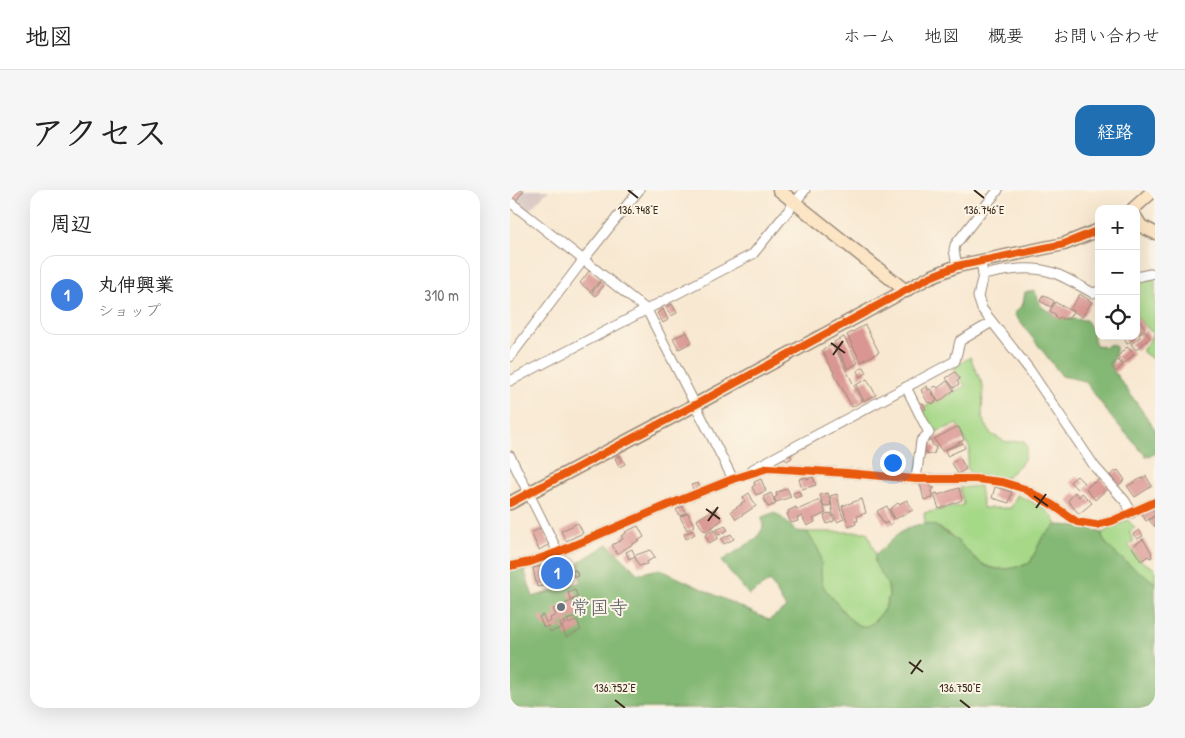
<!DOCTYPE html>
<html lang="ja">
<head>
<meta charset="utf-8">
<style>
  :root { --surface:#fff; --page:#f6f6f6; --text:#222; --muted:#767676; --line:#e0e0e0; --accent:#1f6fb2 }
  body { margin:0; font-family:"Patrick Hand","Klee One",sans-serif; background:var(--page); color:var(--text) }
  .controls { position:absolute; right:15px; top:15px; display:grid; overflow:hidden; border-radius:10px; box-shadow:0 5px 20px #0002 }
  .controls button { width:45px; height:45px; display:grid; place-items:center; padding:0; border:0; border-bottom:1px solid var(--line); background:var(--surface); color:var(--text); font:25px sans-serif }
  .you { position:absolute; left:382px; top:272px; width:18px; height:18px; margin:-12px; border:4px solid #fff; border-radius:50%; background:#1a73e8; box-shadow:0 0 0 8px #1a73e833 }
  .badge { display:grid; place-items:center; width:32px; height:32px; border-radius:50%; background:var(--accent); color:#fff; font-size:16px; font-weight:700 }
  .pin { position:absolute; translate:-50% -50%; border:2px solid #fff; box-shadow:0 1px 5px #0006 }
  .list { margin:0; padding:0; list-style:none }
  h2 { display:flex; justify-content:space-between; align-items:center; height:65px; margin:0; padding:0 20px; font-size:21px }
  h2 small { font-size:16px; font-weight:400; color:var(--muted) }
  .list li { display:grid; grid-template-columns:32px 1fr auto; gap:15px; align-items:center; box-sizing:border-box; height:80px; margin:0 10px 10px; padding:0 10px; border:1px solid var(--line); border-radius:15px }
  .list b { display:block; font-size:19px; white-space:nowrap }
  .list p { margin:0; font-size:16px; white-space:nowrap; color:var(--muted) }
  .list em { font-size:16px; font-style:normal; color:var(--muted) }
  .icon { flex:none; width:28px; height:28px; fill:none; stroke:currentColor; stroke-width:2; stroke-linecap:round; stroke-linejoin:round }
  .map { position:relative; flex:none; width:645px; height:518px; overflow:hidden; border-radius:15px }
  header { display:flex; align-items:center; gap:30px; box-sizing:border-box; height:70px; padding:0 25px; background:var(--surface); border-bottom:1px solid var(--line) }
  header strong { font-size:24px }
  nav { display:flex; gap:28px; margin-inline-start:auto; font-size:18px }
  .intro { display:flex; align-items:center; justify-content:space-between; box-sizing:border-box; height:120px; padding:0 30px }
  h1 { margin:0; font-size:35px }
  .button { padding:12px 22px; border-radius:15px; background:var(--accent); color:#fff; font-size:18px; font-weight:700 }
  main { display:flex; gap:30px; padding:0 30px }
  aside { flex:1; background:var(--surface); border-radius:15px; box-shadow:0 5px 20px #0002 }
  .map>svg:first-child { display:block }
</style>
</head>
<body>
<header>
<strong>地図</strong>
<nav><a>ホーム</a><a>地図</a><a>概要</a><a>お問い合わせ</a></nav>
</header>
<div class="intro"><h1>アクセス</h1><a class="button">経路</a></div>
<main>
<aside>
<h2>周辺<small></small></h2>
<ul class="list">
<li><span class="badge" style="background:#3f7fe0">1</span><div><b>丸伸興業</b><p>ショップ</p></div><em>310 m</em></li>
</ul>
</aside>
<div class="map">
<svg width="645" height="518" viewBox="0 0 645 518">
  <rect width="100%" height="100%" fill="#fcf5e5"/>
  <filter id="ink" filterUnits="userSpaceOnUse"><feTurbulence type="fractalNoise" baseFrequency=".02" numOctaves="2"/><feDisplacementMap in="SourceGraphic" scale="10" xChannelSelector="R" yChannelSelector="G"/><feConvolveMatrix kernelMatrix="1 2 1 2 8 2 1 2 1" color-interpolation-filters="sRGB"/></filter>
  <filter id="wash" filterUnits="userSpaceOnUse"><feTurbulence type="fractalNoise" baseFrequency=".0096" numOctaves="4" result="noise"/><feDisplacementMap in="SourceGraphic" scale="20" xChannelSelector="R" yChannelSelector="G"/><feGaussianBlur stdDeviation="1.12" result="paint"/><feColorMatrix in="noise" values="0 0 0 0 0 0 0 0 0 0 0 0 0 0 0 0 0 1.4 0 .05"/><feComposite in="paint" operator="in"/></filter>
  <g filter="url(#wash)">
    <rect width="100%" height="100%" fill="#f8e8d1"/>
    <!-- industrial -->
    <path fill="#d1c0bd" d="M0,0H39L18,21L0,7Z"/>
    <!-- green -->
    <g fill="#a5d887" stroke="#708152">
      <path d="M641,88L645,90V171L633,162V159L639,152L643,144L626,126V94Z"/>
      <path d="M460,167L473,196L472,228L481,244L496,252L514,251L517,257L514,269L511,274L496,288L487,289L466,287L461,284L458,280L457,274L460,259L447,234L423,243L411,219L455,196L444,178Z"/>
      <path d="M470,296L473,318H501L507,305C523,313 541,318 547,335L533,346L520,373C457,397 462,342 415,333L414,323L454,315L450,298Z"/>
      <path d="M618,330L625,338L619,342L624,351L618,355L631,371L645,379V393C632,383 592,359 592,343Z"/>
      <path d="M297,342H357L366,365L365,371L377,392L379,405L375,417L369,426L360,435L355,437L348,435L339,428L315,399L312,393L309,362Z"/>
    </g>
    <!-- forest -->
    <g fill="#84b874" stroke="#607149">
      <path d="M525,101L531,116L548,128L576,130C582,136 583,147 586,155L595,157L601,154L606,157C607,164 602,170 601,177L645,239V264L636,266L601,227L575,191L552,186L504,124L513,114L515,102Z"/>
      <path d="M263,323L269,325L286,341L297,342C301,348 306,355 309,361C313,372 309,385 313,395C315,401 321,406 324,410C331,418 338,430 348,435C355,438 360,435 365,431C399,395 360,383 365,366C366,363 370,360 373,358C385,346 397,335 414,334C421,333 427,337 432,340C468,361 467,393 520,373L533,346L547,335L570,336L592,343C592,359 632,383 645,393V518H0V381L14,379L23,407L71,392L69,372L98,354L128,384L149,379L259,430L276,418L260,391L239,405L211,371L246,349L253,338L252,327Z"/>
    </g>
    <g id="blocks">
      <!-- building -->
      <g fill="#da9693">
        <path d="M0,0H14L6,11L0,6Z"/>
        <path d="M79,81L91,89L81,102L70,93Z"/>
        <path d="M90,92L94,95L86,106L82,103Z"/>
        <path d="M570,104L582,112L572,127L560,119Z"/>
        <path d="M533,105L544,111L541,117L530,111Z"/>
        <path d="M545,112L563,122L558,129H551L552,128L550,127L549,129L545,127L546,125L540,121Z"/>
        <path d="M162,114L167,123L161,126L156,117Z"/>
        <path d="M153,119L158,130L153,133L147,123Z"/>
        <path d="M626,126L635,138L626,145Z"/>
        <path d="M355,135L369,162L351,172L337,145Z"/>
        <path d="M635,140L640,148L626,160L621,154L630,147L629,145Z"/>
        <path d="M174,141H176L182,152L169,159L163,148L175,143Z"/>
        <path d="M613,146H624L623,147L624,149L617,154Z"/>
        <path d="M334,147L348,173L338,179L324,152Z"/>
        <path d="M323,154L352,211L342,217L312,160Z"/>
        <path d="M617,157L624,164L614,174L607,167Z"/>
        <path d="M608,170L613,175L606,182L601,176Z"/>
        <path d="M354,177L357,183L350,187L347,181Z"/>
        <path d="M445,182L450,189L447,191L449,194L444,198L436,188Z"/>
        <path d="M357,189L366,205L354,211L346,195Z"/>
        <path d="M437,191L444,200L429,212L424,205L422,198L426,196L428,198Z"/>
        <path d="M417,196L418,200L420,199L427,211L422,214L421,212L418,213L411,200Z"/>
        <path d="M413,213L416,219L412,221L408,215Z"/>
        <path d="M447,237H449L454,250L432,261L424,249Z"/>
        <path d="M420,248L423,256H425L426,260L424,261L425,263L417,265L413,252Z"/>
        <path d="M453,253L455,258L437,266L435,260Z"/>
        <path d="M279,262L282,268L277,271L273,266Z"/>
        <path d="M110,265L115,274L109,277L105,268Z"/>
        <path d="M450,268L456,279L448,284L442,273Z"/>
        <path d="M608,280L615,290L608,296L600,285Z"/>
        <path d="M567,286L574,293L567,299L560,292Z"/>
        <path d="M636,286L642,296L625,307L617,296Z"/>
        <path d="M296,287L297,289L303,287L306,295L292,299L289,289Z"/>
        <path d="M590,288L599,297L585,310L576,299L583,292L584,293Z"/>
        <path d="M251,289L256,301L246,305L242,297L245,295L244,292Z"/>
        <path d="M419,291L421,298L424,297V299L421,300L423,308L414,310L410,293Z"/>
        <path d="M188,293L190,299L184,301L181,295Z"/>
        <path d="M485,297L502,302L499,313L482,308Z"/>
        <path d="M277,298L281,307L266,312L264,308L267,306L266,303Z"/>
        <path d="M449,298L452,310L429,319L424,304L427,303L428,305Z"/>
        <path d="M289,301L291,306L285,308L283,303Z"/>
        <path d="M565,302L569,307L572,303L582,313L569,324L558,311Z"/>
        <path d="M239,303L246,316L226,329L221,321L232,314L231,313L235,311L233,307Z"/>
        <path d="M261,303L266,314L258,317L253,307Z"/>
        <path d="M318,303L321,315L314,317L310,305Z"/>
        <path d="M327,304L331,322L334,329L327,332L323,324L320,306Z"/>
        <path d="M352,309L356,323L347,326L348,331H345L346,334L339,337L332,316Z"/>
        <path d="M310,310L316,323L303,329L305,332L297,336L292,326L287,328L288,331L281,333L277,324L279,323L278,321L286,317L287,320Z"/>
        <path d="M397,310L403,320L385,329L380,319L388,313L389,314Z"/>
        <path d="M172,316L176,323L170,326L166,320Z"/>
        <path d="M377,316L383,329L382,330L383,333L379,335L377,332L374,334L367,321Z"/>
        <path d="M643,316L645,325L636,331L632,324Z"/>
        <path d="M204,319L212,330L197,341L193,340L187,330Z"/>
        <path d="M178,323L184,336L177,340L170,327Z"/>
        <path d="M321,323L324,331L317,334L314,326Z"/>
        <path d="M644,326L645,328V337L639,330Z"/>
        <path d="M68,333L73,343L56,351L51,341Z"/>
        <path d="M128,336L134,347L107,364L102,355L113,349L111,346L116,343L115,342Z"/>
        <path d="M215,336L218,340L209,345L206,340Z"/>
        <path d="M32,337L40,354L29,360L21,343Z"/>
        <path d="M182,340L185,344L176,349L174,344Z"/>
        <path d="M204,340L208,348L199,353L195,345Z"/>
        <path d="M629,340L633,346L627,349L623,344Z"/>
        <path d="M221,344L224,349L214,354L211,349Z"/>
        <path d="M633,349L642,363L641,364L642,367L640,368L638,366L631,371L622,357Z"/>
        <path d="M122,359L125,366L119,369L116,362Z"/>
        <path d="M140,360L145,367L137,372V374L129,376L125,367L126,365Z"/>
        <path d="M41,374L43,381L58,378L61,385L55,387L56,391L27,397L23,378Z"/>
        <path d="M66,380L68,386L64,387L62,381Z"/>
        <path d="M65,400L68,407L61,410L58,403Z"/>
        <path d="M64,410H66L71,425L57,430L59,434L67,430L71,440L56,447L52,436L56,434L55,431L50,434L51,438L40,442L38,436L34,438L29,427L33,425L36,433L41,431L40,428L46,425L43,419Z"/>
      </g>
    </g>
  </g>
  <g filter="url(#ink)">
    <use href="#blocks" fill-opacity="0" stroke="#9a8978" stroke-width="1"/>
    <g fill="none" stroke-linecap="round" stroke-linejoin="round">
      <!-- street casing -->
      <g stroke="#9a8978" stroke-width="11">
        <g id="street">
          <path d="M0,12L137,120L223,289"/>
          <path d="M471,70L473,85L468,107L472,119L519,179L585,277L615,311L622,323"/>
          <path d="M447,76L444,60L445,55L488,0"/>
          <path d="M473,85C497,80 520,75 544,83C557,88 570,96 583,103L589,101"/>
          <path d="M626,87L645,83"/>
          <path d="M0,167L74,69L129,0"/>
          <path d="M0,191L243,64L295,0"/>
          <path d="M396,197L419,243L411,251L406,289"/>
          <path d="M0,266L48,362"/>
          <path d="M243,279L445,171L450,151L482,132"/>
          <path d="M0,376L20,372L48,362L158,315L223,289L258,278L337,283L406,289H465L492,292L515,299L544,316L567,332L586,335L602,331L645,312"/>
        </g>
      </g>
      <!-- secondary casing -->
      <g stroke="#9a8978" stroke-width="15">
        <g id="secondary">
          <path d="M269,0L396,101"/>
          <path d="M623,19L644,0"/>
          <path d="M626,28L631,36L645,43"/>
          <path d="M0,313L185,215L420,87L447,76L554,54L589,40"/>
        </g>
      </g>
      <!-- street -->
      <use href="#street" stroke="#fff" stroke-width="9"/>
      <!-- secondary -->
      <use href="#secondary" stroke="#fce5c4" stroke-width="12"/>
      <!-- cycleway casing -->
      <g stroke="#fcf5e5" stroke-width="11">
        <g id="cycleway">
          <path d="M0,313L185,215L420,87L447,76L554,54L589,40"/>
          <path d="M0,376L20,372L48,362L158,315L223,289L258,278L337,283L406,289H465L492,292L515,299L544,316L567,332L586,335L602,331L645,312"/>
        </g>
      </g>
      <!-- cycleway -->
      <use href="#cycleway" stroke="#e8590c" stroke-width="8"/>
    </g>
  </g>
  <!-- ticks -->
  <path fill="none" stroke="#3b2a1e" stroke-width="2" d="M118,0L128,8M464,0L474,8M321,153L335,163M323,165L333,151M524,306L538,316M526,318L536,304M196,319L210,329M198,331L208,317M399,472L413,482M401,484L411,470M105,510L115,518M450,510L460,518"/>
  <!-- markers -->
  <circle fill="#6b7280" stroke="#fcf5e5" stroke-width="2" cx="51" cy="417" r="5"/>
  <g text-anchor="middle" dominant-baseline="central" stroke-width="4" stroke-linejoin="round" paint-order="stroke">
    <!-- worship labels -->
    <g font-size="19" fill="#5b616d" stroke="#fcf5e5" text-anchor="start">
      <text x="61" y="417">常国寺</text>
    </g>
  </g>
  <g font-size="12" text-anchor="middle" fill="#3b2a1e" stroke="#fcf5e5" stroke-width="4" stroke-linejoin="round" paint-order="stroke">
    <text x="128" y="24">136.748°E</text>
    <text x="474" y="24">136.746°E</text>
    <text x="105" y="502">136.752°E</text>
    <text x="450" y="502">136.750°E</text>
  </g>
</svg>
<div class="controls">
<button>+</button>
<button>−</button>
<button><svg class="icon" aria-label="locate" viewBox="0 0 24 24"><circle cx="12" cy="12" r="6"/><path d="M12 2v4M12 18v4M2 12h4M18 12h4"/></svg></button>
</div>
<div class="you"></div>
<div class="pin badge" style="left:47px;top:383px;background:#3f7fe0">1</div>
</div>
</main>
</body>
</html>
